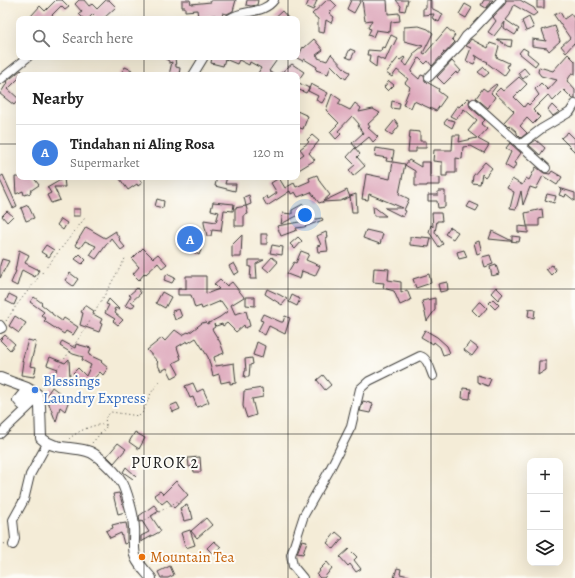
<!DOCTYPE html>
<html lang="en">
<head>
<meta charset="utf-8">
<style>
  :root { --surface:#fff; --page:#f6f6f6; --text:#222; --muted:#767676; --line:#e0e0e0; --accent:#1f6fb2 }
  body { margin:0; font-family:Alegreya,serif; background:var(--page); color:var(--text) }
  .controls { position:absolute; right:12px; bottom:12px; display:grid; overflow:hidden; border-radius:8px; box-shadow:0 4px 16px #0002 }
  .controls button { width:36px; height:36px; display:grid; place-items:center; padding:0; border:0; border-bottom:1px solid var(--line); background:var(--surface); color:var(--text); font:20px sans-serif }
  .you { position:absolute; left:305px; top:215px; width:14px; height:14px; margin:-10px; border:3px solid #fff; border-radius:50%; background:#1a73e8; box-shadow:0 0 0 6px #1a73e833 }
  .badge { display:grid; place-items:center; width:26px; height:26px; border-radius:50%; background:var(--accent); color:#fff; font-size:13px; font-weight:700 }
  .pin { position:absolute; translate:-50% -50%; border:2px solid #fff; box-shadow:0 1px 4px #0006 }
  .list { margin:0; padding:0; list-style:none }
  h2 { display:flex; justify-content:space-between; align-items:center; height:52px; margin:0; padding:0 16px; font-size:17px }
  h2 small { font-size:13px; font-weight:400; color:var(--muted) }
  .list li { display:grid; grid-template-columns:26px 1fr auto; gap:12px; align-items:center; box-sizing:border-box; height:56px; padding:0 16px; border-top:1px solid var(--line) }
  .list b { display:block; font-size:15px; white-space:nowrap }
  .list p { margin:0; font-size:13px; white-space:nowrap; color:var(--muted) }
  .list em { font-size:13px; font-style:normal; color:var(--muted) }
  .icon { flex:none; width:22px; height:22px; fill:none; stroke:currentColor; stroke-width:2; stroke-linecap:round; stroke-linejoin:round }
  .map { position:relative; flex:none; width:575px; height:578px; overflow:hidden }
  .search { position:absolute; background:var(--surface); box-shadow:0 4px 16px #0002; left:16px; top:16px; width:284px; height:44px; display:flex; align-items:center; gap:10px; box-sizing:border-box; padding:0 14px; border-radius:8px; color:var(--muted); font-size:15px }
  .panel { position:absolute; background:var(--surface); box-shadow:0 4px 16px #0002; left:16px; top:72px; width:284px; height:108px; border-radius:8px }
  .map>svg:first-child { display:block }
</style>
</head>
<body>
<div class="map">
<svg width="575" height="578" viewBox="0 0 575 578">
  <rect width="100%" height="100%" fill="#fdfcf7"/>
  <filter id="ink" filterUnits="userSpaceOnUse"><feTurbulence type="fractalNoise" baseFrequency=".025" numOctaves="2"/><feDisplacementMap in="SourceGraphic" scale="8" xChannelSelector="R" yChannelSelector="G"/><feConvolveMatrix kernelMatrix="1 2 1 2 8 2 1 2 1" color-interpolation-filters="sRGB"/></filter>
  <filter id="wash" filterUnits="userSpaceOnUse"><feTurbulence type="fractalNoise" baseFrequency=".012" numOctaves="4" result="noise"/><feDisplacementMap in="SourceGraphic" scale="16" xChannelSelector="R" yChannelSelector="G"/><feGaussianBlur stdDeviation="0.9" result="paint"/><feColorMatrix in="noise" values="0 0 0 0 0 0 0 0 0 0 0 0 0 0 0 0 0 1.4 0 .05"/><feComposite in="paint" operator="in"/></filter>
  <g filter="url(#wash)">
    <rect width="100%" height="100%" fill="#f4ecd7"/>
    <g id="blocks">
      <!-- building -->
      <g fill="#dea9bc">
        <path d="M56,0H62L69,7L65,10L61,6L48,19H35L31,16L40,6L45,11Z"/>
        <path d="M79,0H84L89,6L92,4L97,9L106,0H109L116,7L103,19H98L93,14L88,19H84L79,14L82,12L75,4Z"/>
        <path d="M182,0H190L191,4L211,2V0H236L233,11L227,14L223,13L221,19H214L215,15L198,17L197,10L185,11V7H182Z"/>
        <path d="M247,0H258L257,5L251,6L246,5Z"/>
        <path d="M309,0H317L313,10L306,7Z"/>
        <path d="M327,0H331L337,6L329,13L334,17L331,23L326,20L324,33L318,32V19L312,14Z"/>
        <path d="M351,0H361L354,13L347,9Z"/>
        <path d="M362,0H387L388,14L399,13L400,21L391,22L390,32L376,30L373,37L368,35L371,29L368,28L372,20L365,21Z"/>
        <path d="M396,0H408L405,11L400,10L401,6Z"/>
        <path d="M426,0H431V8L443,14L439,22L432,18L434,14L423,15V8H426Z"/>
        <path d="M484,0H493L486,8L481,5Z"/>
        <path d="M506,0H520L534,8L537,13L533,16L514,5L510,15L506,20L519,29L515,35L504,28L505,22L494,36L488,32L496,21L493,17L505,4Z"/>
        <rect x="537" y="0" width="7" height="8"/>
        <path d="M465,4L472,8L466,18L459,14Z"/>
        <path d="M282,11L289,19H273Z"/>
        <path d="M560,12L564,19L571,14L575,20V45L574,43L566,52L561,46L570,38L554,15Z"/>
        <path d="M529,17L534,28L526,31L522,21Z"/>
        <path d="M419,26L428,29L433,33L423,53L425,54L447,28L455,35L452,39L455,42L445,53L443,52L444,53L432,66L428,61L425,64L419,58L411,72L419,79L421,75L424,76L425,81L439,89L438,91L446,97L436,111L414,101L411,108L403,105L410,87L405,83L408,79L397,70L392,77L386,73L398,58L400,60L404,57L405,58L402,62L407,66L414,55L413,54L423,46L404,41V27Z"/>
        <path d="M555,26L560,41L549,51L547,48L532,46V39L546,41L542,30Z"/>
        <path d="M391,35L397,38L393,46L392,45L385,61L377,57L376,67L369,62L370,55H367L368,50L381,51L382,47L385,48Z"/>
        <path d="M314,39L323,50L316,55L318,56V58L327,61L331,54L346,70L350,72L346,79L343,77L331,65L328,74L316,70L317,67L304,59L303,61L297,58V51L300,53L303,47L304,48Z"/>
        <path d="M471,39L488,48L490,43L499,46L496,57L509,63L507,67L509,69L504,76L487,63L488,62L481,59L475,55L477,58L474,64L466,61L471,48L466,46Z"/>
        <path d="M497,39L512,40L511,47L507,46Z"/>
        <path d="M523,48L528,51L527,53L538,62L535,66L519,53Z"/>
        <path d="M350,49L355,51L351,59L346,57Z"/>
        <path d="M568,54L575,61V74L572,73L567,81L575,90V99H573L564,90L553,101L548,95L533,110L540,117L533,124L527,118L520,126L527,133L521,138L517,134V132L509,125L508,126L504,122L514,111L495,93L500,88L503,91L519,77L527,84L514,97L524,107L527,103L529,105L539,95L535,89L541,83L548,90L557,80L541,76L538,72L539,67L553,71Z"/>
        <path d="M162,57H175L176,67L180,68L179,75H169L172,62L169,63V61Z"/>
        <path d="M212,57H279L269,71L274,75H257L261,68L250,62L249,65L239,60L237,64L225,59L223,66L211,63Z"/>
        <path d="M452,61L461,71L457,74L456,72L444,84L437,77Z"/>
        <path d="M292,64L304,72L297,82L309,88L306,93L297,89V75H278Z"/>
        <path d="M125,67L132,70L129,75H120Z"/>
        <path d="M484,67L489,73L484,77L478,72Z"/>
        <path d="M524,68L529,74L523,79L518,73Z"/>
        <path d="M21,70L24,73L19,75V78L8,89L19,99L14,105L0,94L7,83L6,82Z"/>
        <path d="M389,81L394,85L388,91L384,87Z"/>
        <path d="M311,84L328,93L322,103L316,100L318,96L308,91Z"/>
        <path d="M496,84L497,85L491,93L495,97L488,108L476,98L483,88L487,91Z"/>
        <path d="M332,94L341,100L338,104L350,110L355,103L361,108L359,112L373,109L380,113L368,124L370,127L368,128L378,137L373,142L369,137L356,148L352,143L363,133L358,126L359,124L352,116L338,131L341,134L336,139L330,132L339,123L326,110Z"/>
        <path d="M468,98L470,99L469,102L470,107L485,120L481,124L487,129L478,139L489,145L484,153L471,146L463,147L462,159L456,158V173H447V176H442V162L433,161L434,150H452L453,135H460L459,142L477,138L468,131L477,120L464,109L456,119L450,116L457,106L459,107Z"/>
        <path d="M392,101L400,103L399,109L391,108Z"/>
        <path d="M552,105L559,112L553,116L548,110Z"/>
        <path d="M297,111L308,116L303,129L297,127Z"/>
        <path d="M447,119L455,121L452,128L444,123Z"/>
        <path d="M395,120L399,126L392,135L386,131Z"/>
        <path d="M410,131L420,132V141H426V148H416V152H408Z"/>
        <path d="M568,132L575,139V152L561,138Z"/>
        <path d="M312,135L319,141L309,153L315,160L297,171V159L304,154L300,149L309,142L307,140Z"/>
        <path d="M536,140L545,148L540,155L529,145Z"/>
        <path d="M510,143L521,153L514,163L516,164L513,170L505,165L511,152L506,148Z"/>
        <path d="M355,148L360,154L357,157L365,166L353,176L349,170L355,165L347,157Z"/>
        <path d="M376,148L394,151L392,162L386,161L387,158L375,156Z"/>
        <path d="M409,160L421,167V162H430V177L440,178V185H427V186H415V171L405,165Z"/>
        <path d="M393,162L405,164L399,194L409,199L404,210L406,211L403,217L385,208H403L369,194L368,200L362,199L366,174L390,179Z"/>
        <path d="M485,162L492,168L485,177L482,174L480,184L472,183L473,176Z"/>
        <path d="M536,167L544,173L550,174L552,171L562,177L557,185L543,176L536,189L530,187L523,205L521,191L516,209L510,208L514,192L507,188L512,179L522,185L526,178L529,180Z"/>
        <path d="M3,175L17,206L13,208L0,180V177Z"/>
        <path d="M317,175L320,182L330,195L322,202L319,203L311,192L298,197L295,192L291,194L290,191L267,206L263,199L267,196L268,199L277,193L271,183L279,178L285,188L294,183L296,187L310,181L309,178Z"/>
        <path d="M15,177H33L39,185L30,191L31,193L24,195L23,191L16,194Z"/>
        <path d="M123,177H138L142,183L138,186L137,184L128,190L120,179Z"/>
        <path d="M217,177H227L225,184H236L235,191L215,186Z"/>
        <path d="M64,178L65,187H54L60,200L51,203L47,195L51,193L48,188H47Z"/>
        <path d="M559,188L575,193V201L566,194L565,197L559,195L561,190Z"/>
        <path d="M347,190L350,197L340,201L322,202Z"/>
        <path d="M438,191H445V207L438,208L437,201H428V195H438Z"/>
        <path d="M356,194L357,212H352L350,196Z"/>
        <path d="M547,194L556,196L554,203L545,200Z"/>
        <path d="M249,195L251,204L246,206L244,197Z"/>
        <path d="M157,199L164,201L163,208L155,206Z"/>
        <path d="M213,202L234,204L233,211L224,210L221,231L212,230L211,236H207L204,223V220L216,222L219,212L211,210Z"/>
        <path d="M470,202L479,206L476,211L467,207Z"/>
        <path d="M303,204L307,211L281,224L283,213L292,214V210Z"/>
        <path d="M28,205L34,218L26,221L21,208Z"/>
        <path d="M246,206L248,214L244,215V226H235V208Z"/>
        <path d="M373,206L386,216H374Z"/>
        <rect x="73" y="209" width="7" height="7"/>
        <path d="M542,209L543,218L539,219V226H527L525,213Z"/>
        <path d="M7,211L13,216L7,222L2,216Z"/>
        <path d="M432,213H441L442,221H437L435,232L443,244L439,247L429,232L431,225L433,227Z"/>
        <path d="M322,218L323,220L304,227L296,228L297,230L281,236L277,226Z"/>
        <path d="M61,219L67,223L63,230L57,225Z"/>
        <path d="M518,226L528,227V233L518,232Z"/>
        <path d="M86,227L105,238L116,231V233L120,239L119,240L125,247L121,250L111,238L96,259L90,255L96,246L85,241L80,248L75,245Z"/>
        <path d="M450,227L458,232L453,239L445,234Z"/>
        <path d="M366,230L383,234L380,244L363,238Z"/>
        <path d="M492,231L512,241V236L520,237L519,242L489,239Z"/>
        <path d="M326,232L328,237L326,238L328,251L318,252L317,246L321,245L317,236Z"/>
        <rect x="261" y="234" width="6" height="10"/>
        <path d="M242,235L241,257H232V245Z"/>
        <path d="M298,237L302,241L295,249L290,244Z"/>
        <path d="M410,237L422,238V237L431,238L429,247L410,245Z"/>
        <path d="M479,241L482,252L477,254L474,243Z"/>
        <path d="M46,245L54,250L49,257L41,252Z"/>
        <path d="M193,245L201,250L199,255L190,250Z"/>
        <path d="M272,245L283,247L282,255L270,253Z"/>
        <path d="M143,248L153,258L158,254L167,264L162,268L158,263L146,274L145,273L139,280L133,274L139,267L132,259Z"/>
        <path d="M19,250L29,255L25,263L39,270L35,277L22,270L17,286L11,283L16,271H15Z"/>
        <path d="M464,250L467,257L459,259L457,252Z"/>
        <path d="M301,251L309,254L306,260L320,266L315,276L302,271L300,279L287,274L294,262L296,263Z"/>
        <path d="M80,254L86,260L82,264L75,259Z"/>
        <path d="M490,255L493,264L485,267L482,257Z"/>
        <path d="M272,257L278,262L269,272L263,267Z"/>
        <path d="M2,259L9,261L0,278V265Z"/>
        <path d="M249,260H264L256,264L257,279H250L251,267H249Z"/>
        <path d="M234,263L239,272L234,275L229,266Z"/>
        <path d="M496,265L499,274L492,276L490,267Z"/>
        <path d="M552,265L556,270L551,275L546,269Z"/>
        <path d="M374,268L389,269L388,280L401,282V293L407,290L411,300L400,305L394,291L383,288L384,283L373,282Z"/>
        <path d="M70,273L78,279L73,286L65,280Z"/>
        <path d="M167,274L175,278L172,283L164,280Z"/>
        <path d="M429,274L431,283L416,288L413,279Z"/>
        <path d="M186,276H206V294L219,289L214,284L220,279L227,286L232,282L244,297L231,305L235,314L246,311L250,326L245,328L244,325L236,332L227,323L223,326L222,324L216,326L214,324L215,327L212,329L220,342L224,353L214,357L216,366L234,363L236,383L230,384V381L221,383L219,374L213,376L208,357L196,338L188,343L187,341L177,347L181,359L173,363L179,374L172,378L167,368L161,371L157,363L158,362L147,350L162,338L165,341L175,330L182,335L188,332L189,333L202,323L206,322L207,324L220,317L228,311L221,301L202,309L201,306L195,308L191,295H178V289H186Z"/>
        <path d="M447,282L448,290L440,292L438,284Z"/>
        <path d="M496,287L503,294L498,300L491,293Z"/>
        <path d="M137,288L141,293L131,302L135,304L132,308L127,306L126,307L125,306L131,296L129,295Z"/>
        <path d="M267,289L280,295L287,299L282,305L265,294Z"/>
        <path d="M162,292L171,297L165,308L156,303Z"/>
        <path d="M9,294L17,298L14,305L6,301Z"/>
        <path d="M292,295L300,299L297,306L289,302Z"/>
        <path d="M34,297L42,303L41,304L52,313V314L62,321L64,318L78,327L73,335L66,331L64,334L44,321L46,319L41,315L44,312L30,302Z"/>
        <path d="M246,297H255V306L246,305Z"/>
        <path d="M435,298V310L427,321L422,301Z"/>
        <path d="M109,299L120,310L115,308L114,310L116,311L115,313L123,320L118,325L113,321L115,319L105,313L109,305L106,304Z"/>
        <path d="M493,299L499,305L495,309L489,303Z"/>
        <path d="M479,302H481L487,308L479,317L472,310Z"/>
        <path d="M85,305L94,311L93,314L102,319L100,323L102,324L99,332L80,325L83,313L81,312Z"/>
        <path d="M179,309L182,317L175,320L172,311Z"/>
        <path d="M529,309L535,310L534,318L528,316Z"/>
        <path d="M263,314L281,322H283L285,316L290,318L285,334L269,326L265,335L258,331L263,321L260,320Z"/>
        <path d="M15,316L26,323L19,333L9,326Z"/>
        <path d="M425,330L437,337L447,346L450,353L443,355L440,347L434,342L433,344L421,337Z"/>
        <path d="M5,335L15,344L10,350L0,340Z"/>
        <path d="M28,340L36,342L30,366L36,367L34,377L21,375L23,362L22,361Z"/>
        <path d="M62,341L75,348L76,344L91,348L89,355L102,361L101,362L108,368L103,375L100,372L87,386L73,373L78,368L86,376L91,365L82,360L83,357L73,354L60,346Z"/>
        <path d="M257,342L265,346L262,358L253,355Z"/>
        <path d="M470,342L478,348L472,356L464,350Z"/>
        <path d="M50,357L65,363L69,359L70,378H61L58,382L52,376L58,369L47,365Z"/>
        <path d="M252,358L253,364L250,365L249,377H244L245,371H246L245,359Z"/>
        <path d="M539,361H546V370L538,375Z"/>
        <path d="M323,375L331,385L325,390L317,380Z"/>
        <path d="M477,375L491,379L488,386L477,382Z"/>
        <path d="M193,383L197,392L203,389L209,402L197,407L193,397L190,398L185,386Z"/>
        <path d="M52,387L69,400L65,411L60,407L56,422L46,396Z"/>
        <path d="M262,388L263,397L252,399L256,415L247,418L243,406L244,391Z"/>
        <path d="M463,388L471,389L470,399L462,398Z"/>
        <path d="M363,401L373,404L370,413L360,411Z"/>
        <path d="M177,403L180,409L173,412L170,406Z"/>
        <path d="M135,432L145,438L139,449L129,442Z"/>
        <path d="M118,443L126,449L114,463L107,456Z"/>
        <path d="M200,457L201,472H194L193,466L189,467L188,458Z"/>
        <path d="M126,467L136,476L133,479L123,472Z"/>
        <path d="M176,481L188,495L174,508L167,500L162,504L154,495L160,491L163,494Z"/>
        <path d="M119,493L125,512L118,514L113,494Z"/>
        <path d="M154,505L159,511L151,516L161,531L141,542V536L149,532L142,521L140,522L139,516Z"/>
        <path d="M187,505L190,512L191,511L193,519L184,521L180,508Z"/>
        <path d="M206,518L212,525L197,538L191,531Z"/>
        <path d="M120,523V524L126,523L127,528V543L124,544L121,533L110,538L106,531L113,528L112,525Z"/>
        <path d="M190,530L195,545L186,548L181,533Z"/>
        <path d="M336,532L343,538L334,549L327,543Z"/>
        <path d="M302,540L307,541L303,554L297,553Z"/>
        <path d="M214,541L221,547L213,554L207,548Z"/>
        <path d="M349,549L357,557L354,560L361,569L356,572L350,564L348,566L340,557Z"/>
        <path d="M327,562L332,568L324,578H320L317,575L320,571L319,570Z"/>
        <path d="M170,566L174,575L168,578H161L158,572Z"/>
        <path d="M397,568L401,569L400,574L409,576V578H394Z"/>
      </g>
    </g>
  </g>
  <g filter="url(#ink)">
    <use href="#blocks" fill-opacity="0" stroke="#3c3b38" stroke-width="1"/>
    <g fill="none" stroke-linecap="round" stroke-linejoin="round">
      <!-- minor casing -->
      <g stroke="#3c3b38" stroke-width="10">
        <g id="minor">
          <path d="M229,19C243,9 263,15 274,0"/>
          <path d="M193,75L204,57"/>
          <path d="M429,77L460,45L466,36L473,30L501,0"/>
          <path d="M0,80L28,57"/>
          <path d="M474,103L546,168"/>
          <path d="M520,145L541,129L565,115L570,112L575,104"/>
          <path d="M0,325L2,328L0,329"/>
          <path d="M27,388L17,400L21,405L34,392"/>
          <path d="M0,434L38,398"/>
          <path d="M13,545L15,539L13,520L24,500L30,475L47,444"/>
          <path d="M303,578L293,566L291,555L304,515L329,471L351,427L360,389L369,381L420,356C428,358 430,369 433,376"/>
        </g>
      </g>
      <!-- major casing -->
      <g stroke="#3c3b38" stroke-width="12">
        <path id="major" d="M0,378L27,388L37,394L40,406L41,438C54,450 71,446 87,451C97,453 115,472 121,481C126,488 134,518 134,528C135,537 132,549 136,558C139,565 146,572 151,578"/>
      </g>
      <!-- path -->
      <g stroke="#3c3b38" stroke-width="1" stroke-dasharray="1 3" stroke-linecap="butt">
        <path d="M6,321L16,306L85,218"/>
        <path d="M42,387L61,364L86,328L126,257"/>
        <path d="M106,425L105,418L111,412L139,416L143,412L151,393L161,380"/>
        <path d="M69,439C76,432 98,421 107,426"/>
        <path d="M92,443L107,426"/>
        <path d="M142,522L183,498"/>
        <path d="M0,543L6,544"/>
      </g>
      <!-- minor -->
      <use href="#minor" stroke="#fff" stroke-width="8"/>
      <!-- major -->
      <use href="#major" stroke="#fff" stroke-width="10"/>
    </g>
  </g>
  <!-- grid -->
  <path fill="none" stroke="#1c1c1c" stroke-width="1" stroke-opacity="0.55" d="M144,0V19M288,0V19M431,0V578M144,57V75M288,57V75M0,144H19M297,144H575M144,177V578M288,177V578M0,289H575M0,434H575"/>
  <!-- markers -->
  <circle fill="#3f7fe0" stroke="#fdfcf7" stroke-width="1.5" cx="35" cy="390" r="4"/>
  <circle fill="#e8710a" stroke="#fdfcf7" stroke-width="1.5" cx="142" cy="557" r="4"/>
  <g text-anchor="middle" dominant-baseline="central" stroke-width="4" stroke-linejoin="round" paint-order="stroke">
    <!-- shop labels -->
    <g font-size="15" fill="#366cbe" stroke="#fdfcf7" text-anchor="start">
      <text x="43" y="381">Blessings<tspan x="43" dy="17">Laundry Express</tspan></text>
    </g>
    <!-- food labels -->
    <g font-size="15" fill="#c56008" stroke="#fdfcf7" text-anchor="start">
      <text x="150" y="557">Mountain Tea</text>
    </g>
    <!-- neighbourhood labels -->
    <g font-size="16" letter-spacing="1" fill="#1c1c1c" stroke="#fdfcf7">
      <text x="165" y="463">PUROK 2</text>
    </g>
  </g>
</svg>
<div class="controls">
<button>+</button>
<button>−</button>
<button><svg class="icon" aria-label="layers" viewBox="0 0 24 24"><path d="M12 4l9 5-9 5-9-5zM3 14l9 5 9-5"/></svg></button>
</div>
<div class="you"></div>
<div class="pin badge" style="left:190px;top:239px;background:#3f7fe0">A</div>
<div class="search"><svg class="icon" aria-label="search" viewBox="0 0 24 24"><circle cx="10" cy="10" r="6"/><path d="M15 15l6 6"/></svg>Search here</div>
<section class="panel">
<h2>Nearby<small></small></h2>
<ul class="list">
<li><span class="badge" style="background:#3f7fe0">A</span><div><b>Tindahan ni Aling Rosa</b><p>Supermarket</p></div><em>120 m</em></li>
</ul>
</section>
</div>
</body>
</html>
